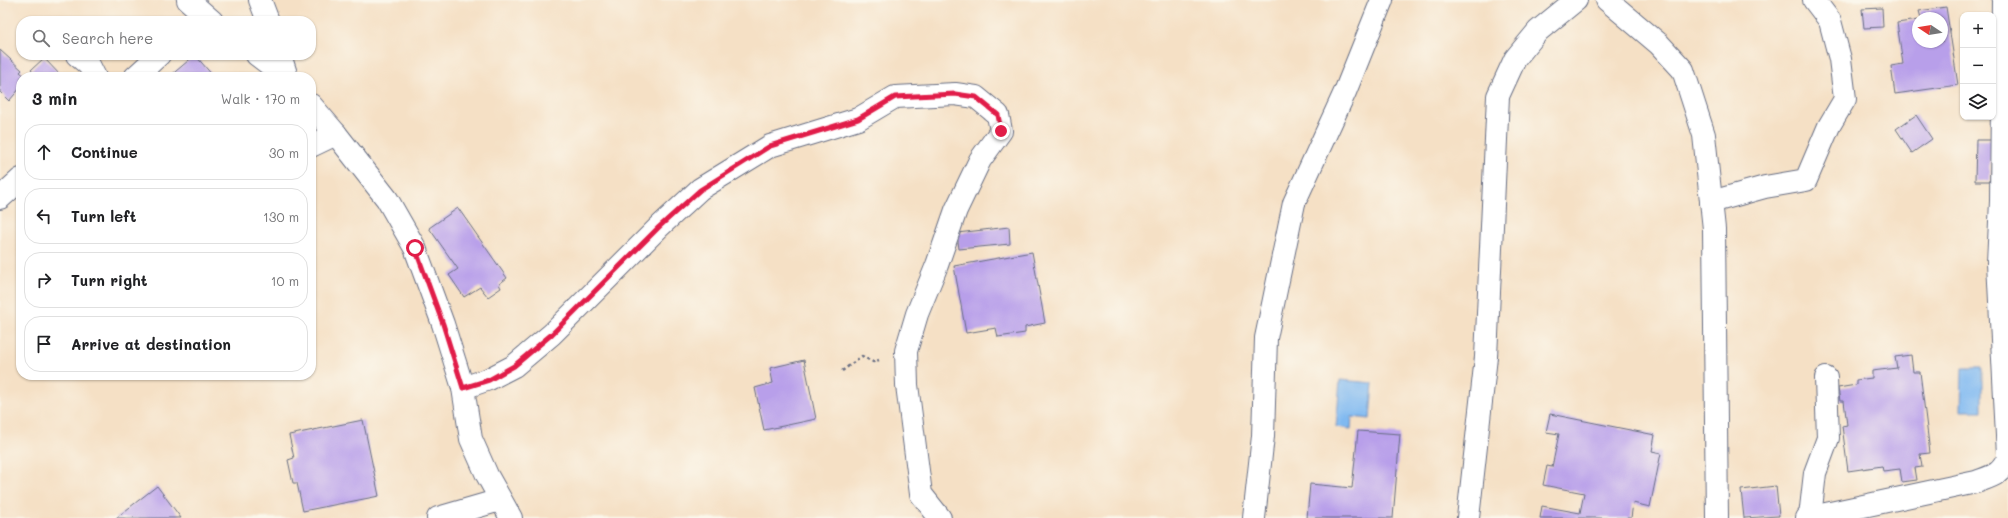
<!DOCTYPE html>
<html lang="en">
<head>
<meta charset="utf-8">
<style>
  :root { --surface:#fff; --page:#f6f6f6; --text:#202124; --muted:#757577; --line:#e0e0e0 }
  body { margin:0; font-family:Mali,sans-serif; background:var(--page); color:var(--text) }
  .controls { position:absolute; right:12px; top:12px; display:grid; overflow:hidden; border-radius:8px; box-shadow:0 1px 3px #0004 }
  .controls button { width:36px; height:36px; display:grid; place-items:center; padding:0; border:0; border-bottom:1px solid var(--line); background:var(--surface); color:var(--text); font:20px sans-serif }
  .compass { position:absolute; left:1912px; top:12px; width:36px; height:36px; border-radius:50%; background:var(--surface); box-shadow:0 1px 3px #0004; rotate:282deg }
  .stop { position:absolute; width:12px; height:12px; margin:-9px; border:3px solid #e11d48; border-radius:50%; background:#fff }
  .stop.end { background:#e11d48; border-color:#fff; box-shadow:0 1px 4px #0008 }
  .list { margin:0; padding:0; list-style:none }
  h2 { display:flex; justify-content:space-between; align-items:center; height:52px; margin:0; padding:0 16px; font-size:17px }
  h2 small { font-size:13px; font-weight:400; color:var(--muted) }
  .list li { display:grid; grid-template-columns:26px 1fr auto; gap:12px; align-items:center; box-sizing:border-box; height:56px; margin:0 8px 8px; padding:0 8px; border:1px solid var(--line); border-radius:16px }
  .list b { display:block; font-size:15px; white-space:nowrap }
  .list em { font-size:13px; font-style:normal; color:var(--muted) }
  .icon { flex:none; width:22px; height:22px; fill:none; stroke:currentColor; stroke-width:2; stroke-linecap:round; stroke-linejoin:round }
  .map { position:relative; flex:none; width:2008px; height:518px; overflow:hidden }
  .search { position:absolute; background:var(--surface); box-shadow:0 1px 3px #0004; left:16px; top:16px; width:300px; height:44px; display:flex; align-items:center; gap:10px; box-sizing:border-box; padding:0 14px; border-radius:16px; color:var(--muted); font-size:15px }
  .panel { position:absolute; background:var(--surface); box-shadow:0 1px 3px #0004; left:16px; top:72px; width:300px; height:308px; border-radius:16px }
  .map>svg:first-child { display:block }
</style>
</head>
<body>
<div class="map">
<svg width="2008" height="518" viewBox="0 0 2008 518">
  <rect width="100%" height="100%" fill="#fbf7ec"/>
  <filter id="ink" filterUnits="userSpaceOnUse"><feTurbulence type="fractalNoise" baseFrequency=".025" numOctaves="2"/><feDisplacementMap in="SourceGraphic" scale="8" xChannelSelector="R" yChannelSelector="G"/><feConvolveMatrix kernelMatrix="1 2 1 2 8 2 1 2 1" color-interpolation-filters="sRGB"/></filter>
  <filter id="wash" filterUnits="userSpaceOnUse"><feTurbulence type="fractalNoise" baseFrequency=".012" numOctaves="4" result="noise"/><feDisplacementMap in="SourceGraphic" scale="16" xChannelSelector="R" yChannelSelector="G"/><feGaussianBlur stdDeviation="0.9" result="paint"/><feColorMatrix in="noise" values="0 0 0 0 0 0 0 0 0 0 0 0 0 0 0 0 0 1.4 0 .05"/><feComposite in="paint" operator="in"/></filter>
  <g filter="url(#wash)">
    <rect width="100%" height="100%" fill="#f5e0c5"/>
    <!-- water -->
    <g fill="#80b9f1" stroke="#4e74a8">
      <path d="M1962,368H1982V411H1961Z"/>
      <path d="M1340,380L1373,383L1370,419L1352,417L1351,429L1336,427Z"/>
    </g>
    <g id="blocks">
      <!-- building -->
      <g fill="#b89fea">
        <path d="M1946,7L1958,85L1895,94L1891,66L1903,64L1897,23L1918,20V42H1942V18H1921L1919,11Z"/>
        <path d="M1882,8L1883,27L1864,28L1862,9Z"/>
        <path d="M0,50L22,70L20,72L26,77H21V87L9,101L0,92Z"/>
        <path d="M195,55L214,77H169Z"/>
        <path d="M44,58L62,77H37L31,70Z"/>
        <path d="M1916,115L1932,139L1912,153L1896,129Z"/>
        <path d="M1976,140H1991L1990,181H1975Z"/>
        <path d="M458,208L507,278L499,284L501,288L488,297L480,287L464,297L449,275L458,269L429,228Z"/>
        <path d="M1009,227L1010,244L959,249L957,233Z"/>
        <path d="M1032,252L1045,323L1025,327V333L998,337L996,328L966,333L954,266Z"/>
        <path d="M1911,355L1913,372H1920L1930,453L1920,454L1922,467L1915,468L1917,480L1902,482L1900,469L1883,471L1882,466L1848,471L1842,426L1847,425L1844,401H1840L1838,388L1856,385V380L1872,378V371L1897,368L1895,357Z"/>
        <path d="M804,360L816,419L764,430L755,388L773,383L770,368Z"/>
        <path d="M1550,414L1655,435L1652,451L1661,453L1650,507L1633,503L1631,518H1540L1542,506L1580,513L1584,493L1543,485L1547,466L1552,467L1559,434L1546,432Z"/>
        <path d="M363,420L379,496L303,511L297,483H293L288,460L294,458L289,435Z"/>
        <path d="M1358,431L1400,434L1393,518H1307L1310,484L1352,488Z"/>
        <path d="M157,486L181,518H116Z"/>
        <path d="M1776,486L1779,516L1744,518L1741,490Z"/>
      </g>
    </g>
  </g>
  <g filter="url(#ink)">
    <use href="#blocks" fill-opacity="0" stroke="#676d82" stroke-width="1"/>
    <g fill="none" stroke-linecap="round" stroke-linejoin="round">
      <!-- minor casing -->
      <g stroke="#676d82" stroke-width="24">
        <g id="minor">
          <path d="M188,0L212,21"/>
          <path d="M1607,0L1659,44L1683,70L1704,135L1714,229L1717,518"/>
          <path d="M2003,0L2001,201L1998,263L2008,455"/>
          <path d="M77,55L89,65L95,77"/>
          <path d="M257,55L286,77"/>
          <path d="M135,77L159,55"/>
          <path d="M311,146L336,134"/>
          <path d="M0,198L21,179"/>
          <path d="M1711,202L1765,187L1806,180L1829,126L1845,99L1840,59L1830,21L1814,0"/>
          <path d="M463,388L489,379L514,366L552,334L659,227L700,189L770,146L858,119L895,97L955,94L976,97L998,115L1001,131L980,160L956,210L937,265L917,314L906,351L907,385L921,494L940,518"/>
          <path d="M1810,517L1815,473L1828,438L1826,378"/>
          <path d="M438,518L500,500"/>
          <path d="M1254,518L1263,436L1266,338L1294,203L1345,92L1382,0"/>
          <path d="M1468,518L1486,357L1498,96L1515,59L1538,31L1576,0"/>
          <path d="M1807,518L1976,482C1992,476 2001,475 2008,458"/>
        </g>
      </g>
      <!-- secondary casing -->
      <g stroke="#676d82" stroke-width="24">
        <g id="secondary">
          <path d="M260,0L268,21"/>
          <path d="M280,55L287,77"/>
          <path d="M311,105L336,134L387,199L415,248L443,324L463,388L471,439L487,475L511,518"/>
        </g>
      </g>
      <!-- path -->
      <path stroke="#676d82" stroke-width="2.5" stroke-dasharray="3 3" stroke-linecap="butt" d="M842,371L862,356L873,362L879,360"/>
      <!-- minor -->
      <use href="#minor" stroke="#fff" stroke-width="22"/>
      <!-- secondary -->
      <use href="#secondary" stroke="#fff" stroke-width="22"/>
    </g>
  </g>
  <g fill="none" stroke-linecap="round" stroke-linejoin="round" filter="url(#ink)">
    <!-- route -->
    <path stroke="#e11d48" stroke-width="5" d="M415,248L443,324L463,388L489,380L514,366L552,334L659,227L700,190L770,146L858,119L895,97L955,94L976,97L998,115L1001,131"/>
  </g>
</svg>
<div class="controls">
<button>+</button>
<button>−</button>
<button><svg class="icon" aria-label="layers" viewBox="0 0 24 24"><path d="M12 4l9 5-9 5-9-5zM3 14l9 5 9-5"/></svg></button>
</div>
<svg class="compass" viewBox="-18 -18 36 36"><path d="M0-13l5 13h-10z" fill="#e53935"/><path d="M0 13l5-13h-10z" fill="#757577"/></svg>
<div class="stop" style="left:415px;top:248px"></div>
<div class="stop end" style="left:1001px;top:131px"></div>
<div class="search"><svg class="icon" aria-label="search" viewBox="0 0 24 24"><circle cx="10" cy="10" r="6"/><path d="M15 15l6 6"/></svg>Search here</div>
<section class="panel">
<h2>3 min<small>Walk · 170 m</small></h2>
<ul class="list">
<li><svg class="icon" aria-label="ahead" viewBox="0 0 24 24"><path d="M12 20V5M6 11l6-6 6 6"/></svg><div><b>Continue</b></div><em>30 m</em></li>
<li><svg class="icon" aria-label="left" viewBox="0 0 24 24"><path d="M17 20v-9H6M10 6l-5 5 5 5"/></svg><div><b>Turn left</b></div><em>130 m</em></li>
<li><svg class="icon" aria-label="right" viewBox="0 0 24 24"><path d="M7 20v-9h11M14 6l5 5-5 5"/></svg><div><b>Turn right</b></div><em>10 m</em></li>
<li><svg class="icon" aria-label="arrive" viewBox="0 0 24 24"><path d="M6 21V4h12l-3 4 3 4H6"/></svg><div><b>Arrive at destination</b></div></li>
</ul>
</section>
</div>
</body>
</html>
